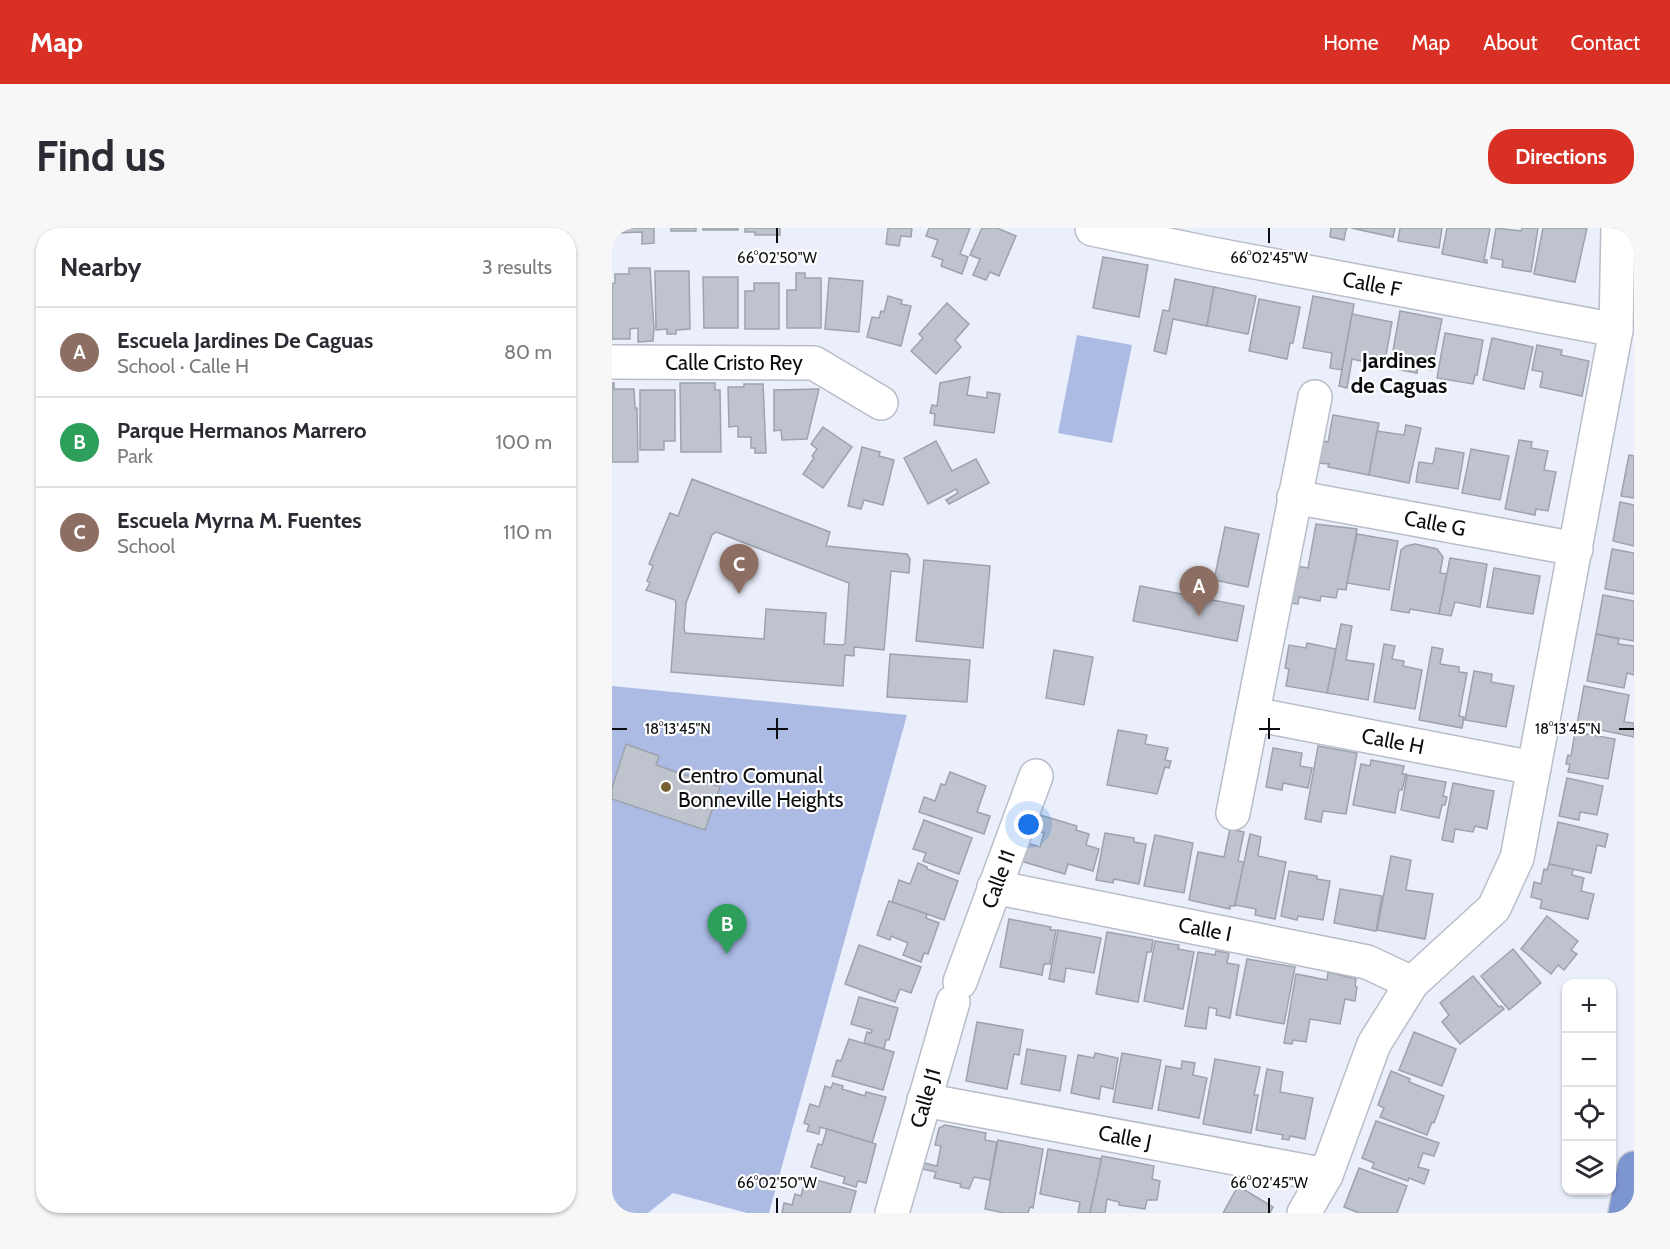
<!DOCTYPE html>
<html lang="en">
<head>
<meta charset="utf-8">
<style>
  :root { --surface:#fff; --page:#f7f7f7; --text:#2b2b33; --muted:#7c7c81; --line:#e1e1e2; --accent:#d93025 }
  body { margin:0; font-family:Cabin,sans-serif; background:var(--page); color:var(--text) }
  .controls { position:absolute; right:18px; bottom:18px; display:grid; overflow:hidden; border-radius:12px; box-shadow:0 2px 4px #0004 }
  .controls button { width:54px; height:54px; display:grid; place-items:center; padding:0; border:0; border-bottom:2px solid var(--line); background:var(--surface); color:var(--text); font:30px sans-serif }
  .you { position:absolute; left:417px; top:597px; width:21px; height:21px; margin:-15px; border:4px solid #fff; border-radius:50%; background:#1a73e8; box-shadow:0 0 0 9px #1a73e833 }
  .badge { display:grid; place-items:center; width:39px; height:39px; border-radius:50%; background:var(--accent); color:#fff; font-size:20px; font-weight:700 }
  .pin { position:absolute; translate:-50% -50px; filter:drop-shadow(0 2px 3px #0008) }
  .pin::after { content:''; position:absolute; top:32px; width:21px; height:18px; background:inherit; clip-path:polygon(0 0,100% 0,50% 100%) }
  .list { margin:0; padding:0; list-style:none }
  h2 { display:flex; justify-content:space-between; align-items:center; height:78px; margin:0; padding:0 24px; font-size:26px }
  h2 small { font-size:20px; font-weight:400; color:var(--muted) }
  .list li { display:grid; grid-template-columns:39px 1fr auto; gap:18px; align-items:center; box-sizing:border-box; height:90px; padding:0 24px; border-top:2px solid var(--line) }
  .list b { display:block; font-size:22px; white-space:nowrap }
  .list p { margin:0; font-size:20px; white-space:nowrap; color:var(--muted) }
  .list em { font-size:20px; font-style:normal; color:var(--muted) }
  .icon { flex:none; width:33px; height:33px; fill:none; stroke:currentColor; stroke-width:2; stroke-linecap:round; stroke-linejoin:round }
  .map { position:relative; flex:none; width:1022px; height:985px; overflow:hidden; border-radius:24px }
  header { display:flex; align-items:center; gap:36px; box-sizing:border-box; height:84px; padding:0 30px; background:var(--accent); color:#fff }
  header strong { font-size:28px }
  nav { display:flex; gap:33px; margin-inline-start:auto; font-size:21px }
  .intro { display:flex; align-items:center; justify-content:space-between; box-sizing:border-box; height:144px; padding:0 36px }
  h1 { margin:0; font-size:42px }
  .button { padding:15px 27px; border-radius:24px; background:var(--accent); color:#fff; font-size:21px; font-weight:700 }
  main { display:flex; gap:36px; padding:0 36px }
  aside { flex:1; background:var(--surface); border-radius:24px; box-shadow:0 2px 4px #0004 }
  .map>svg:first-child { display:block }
</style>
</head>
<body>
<header>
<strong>Map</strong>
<nav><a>Home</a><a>Map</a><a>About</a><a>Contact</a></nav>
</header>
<div class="intro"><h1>Find us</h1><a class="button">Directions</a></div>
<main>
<aside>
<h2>Nearby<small>3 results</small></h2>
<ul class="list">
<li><span class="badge" style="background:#8d6e63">A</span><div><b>Escuela Jardines De Caguas</b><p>School · Calle H</p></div><em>80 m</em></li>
<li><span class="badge" style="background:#2e9e5b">B</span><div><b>Parque Hermanos Marrero</b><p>Park</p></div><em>100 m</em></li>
<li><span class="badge" style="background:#8d6e63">C</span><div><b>Escuela Myrna M. Fuentes</b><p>School</p></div><em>110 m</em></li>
</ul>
</aside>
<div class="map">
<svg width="1022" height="985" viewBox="0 0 1022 985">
  <rect width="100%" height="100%" fill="#eaeffb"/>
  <!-- green -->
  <g fill="#abbbe4">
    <path d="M465,107L520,117L500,215L446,205Z"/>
    <path d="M0,458L295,487L157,985H135L61,965L36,985H0Z"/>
  </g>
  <!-- building -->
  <g fill="#bfc3ce" stroke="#9da2ac" stroke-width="1.5" fill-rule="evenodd">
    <path d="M5,0H42V15L30,16V4L5,5Z"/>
    <rect x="59" y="0" width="25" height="3"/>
    <rect x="91" y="0" width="35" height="2"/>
    <path d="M133,0H168V7H143V4H133Z"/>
    <path d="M276,0H300L299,9L289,8L287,18L274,16Z"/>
    <path d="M317,0H358L348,26L356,29L350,46L329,38L331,32L320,28L326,12L314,8Z"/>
    <path d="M370,0H385L404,8L387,48L378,44L374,52L361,47L368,31L358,27Z"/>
    <path d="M719,0H736L734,1L732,12L718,9Z"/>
    <path d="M739,0H783L781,9Z"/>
    <path d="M788,0H830L827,20L786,13Z"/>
    <path d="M835,0H878L872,32H875V35L830,26Z"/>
    <path d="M884,0L909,3L910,0H926L919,44L890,39L891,32L879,30Z"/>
    <path d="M931,0H975L963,54L922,46Z"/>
    <path d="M491,29L536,37L527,89L481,80Z"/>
    <path d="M17,40H38L42,100L41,113L26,114V100L18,101V111H0V56L3,55V46H17Z"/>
    <path d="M43,43H77L78,101L64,102V106H55V101L44,102Z"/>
    <path d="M184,45H193V50H209V100H175V62H184Z"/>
    <path d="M91,49H126V100H92Z"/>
    <path d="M217,50L251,53L247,104L213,101Z"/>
    <path d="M563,51L602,59L595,98L561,91L554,126L542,123L551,82L557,83Z"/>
    <path d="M142,55H167V101H133V63H142Z"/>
    <path d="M602,59L644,68L636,106L595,98Z"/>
    <path d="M276,68L290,72L289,76L299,78L289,118L255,109L260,89L267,90L269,83L272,84Z"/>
    <path d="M701,68L742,76L730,142L718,140L720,125L691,120Z"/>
    <path d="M647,71L688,79L681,115H678L675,131L637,123Z"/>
    <path d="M335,75L357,96L343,112L349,119L324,146L299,123L311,110L307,106Z"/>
    <path d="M788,83L830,91L820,142L806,139L805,145L778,140Z"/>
    <path d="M740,86L780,94L772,138L740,131L735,160L727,158Z"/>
    <path d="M833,105L871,112L865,147H863L861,156L825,150Z"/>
    <path d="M880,110L921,119L912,161L871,152Z"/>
    <path d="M925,117L950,122L949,127L977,133L970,168L928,159L931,144L920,142Z"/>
    <path d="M358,149L355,167L375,170V164L388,166L382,205L322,197L323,186L318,185L320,177L325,178L328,155Z"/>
    <path d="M0,155H2V161H22L23,180H25L26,234H0Z"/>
    <path d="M68,155H103V162H108L109,224H69Z"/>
    <path d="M132,156H151L154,225H143V220H139V209H126V198L117,199L116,159H132Z"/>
    <path d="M207,161L195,211L170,212L169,202L162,203V162Z"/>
    <path d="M28,162H63V213H52V222H28Z"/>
    <path d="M721,187L767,195L757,247L716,239L717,236L707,235L711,213L716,214Z"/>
    <path d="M794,197L809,200L797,255L757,247L765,203L792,207Z"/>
    <path d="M211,199L240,219L211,260L191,246L202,230L200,228L205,221L199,216Z"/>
    <path d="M907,212L920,214L919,220L936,223L932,242L944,244L936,283L924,281L923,287L893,281Z"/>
    <path d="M324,213L340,243L364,231L377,255L337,276L334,272L346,265L344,261L316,276L292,230Z"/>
    <path d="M250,219L268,224L267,228L282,232L271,277L252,272L249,281L236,278Z"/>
    <path d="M824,220L852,225L846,261L804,254L807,234L821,236Z"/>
    <path d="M859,221L897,228L888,272L850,265Z"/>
    <path d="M1017,227L1022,228V270L1009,268Z"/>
    <path d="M80,251L218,304L214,318L295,326L298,331L297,345L279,343L272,422L242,419V428L233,427L231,458L59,444L64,376L63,372L34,362L38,355L35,353L41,338L37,336L58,285L66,288ZM104,304L237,355L233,415L231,417L212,416L214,385L154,381L152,411L73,405L72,400L74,375L100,307Z"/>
    <path d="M1008,274L1022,277V318L1001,313Z"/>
    <path d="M704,296L745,301L734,362L726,361L724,370L709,368L708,373L687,369L686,376L678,375L684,338L696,340Z"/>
    <path d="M613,299L647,306L636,359L602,352Z"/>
    <path d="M745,306L786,313L777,362L735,355Z"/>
    <path d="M803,316L825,321L831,329L828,345L835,346L827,386L798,381L797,385L779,382L789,322L794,318Z"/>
    <path d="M1000,321L1022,325V366L993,361Z"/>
    <path d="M838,330L875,336L868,379L843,374L839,388L827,386Z"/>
    <path d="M312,332L378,338L371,420L304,413Z"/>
    <path d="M882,340L928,348L921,386L875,379Z"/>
    <path d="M528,358L632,378L625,413L521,393Z"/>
    <path d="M991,367L1022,373V413L984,406Z"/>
    <path d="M729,396L740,398L734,432L762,436L756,472L715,465Z"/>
    <path d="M984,406L1007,411L1006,416L1022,418V447L1015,445L1012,460L975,453Z"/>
    <path d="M695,415L724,421L715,465L674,458L677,441L673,440L677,417L694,420Z"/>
    <path d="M772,416L783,418L780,431L792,433L791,438L810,442L803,481L762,474Z"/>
    <path d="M820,419L831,421L828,436L847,439V444L855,445L847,488L852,489L850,500L807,492Z"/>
    <path d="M442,422L481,429L472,477L434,470Z"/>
    <path d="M278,426L358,432L355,474L275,469Z"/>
    <path d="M862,443L880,446L879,454L902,458L894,499L853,492Z"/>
    <path d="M972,458L1017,467L1012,494L1022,495V509L965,497Z"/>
    <path d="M506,502L535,507L533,516L556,520L553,532L559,533L557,540L553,539L545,566L495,557Z"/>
    <path d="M963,504L1003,511L996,551L956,544L958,536H954L956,527L959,528Z"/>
    <path d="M14,516L47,528L44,537L108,559L93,602L0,571V560Z"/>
    <path d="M706,518L745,525L734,586L711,583L709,594L693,591Z"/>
    <path d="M661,520L690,525L688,538L700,540L696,560L671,555L670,562L654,559Z"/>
    <path d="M759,532L792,538L790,546H794L790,562H787L783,585L741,577L749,536L758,538Z"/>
    <path d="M338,544L374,558L365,584L378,588L372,606L307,584L312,569L323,573L329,556L333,557Z"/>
    <path d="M795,547L834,554L831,568L835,569L833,577H830L827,590L789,582Z"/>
    <path d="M955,550L991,558L985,587L968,584L967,592L947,588Z"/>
    <path d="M841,555L882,563L875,601L863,598L861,604L843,601L841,614L830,612Z"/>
    <path d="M428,587L465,598L464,602L477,606L474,617L487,621L481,643L456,636L453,646L405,632L412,614L428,619L432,605L423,602Z"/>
    <path d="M312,592L360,610L347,646L311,633L314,625L301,621Z"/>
    <path d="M946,594L996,606L993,619L985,617L979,645L937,636Z"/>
    <path d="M618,601L632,604L626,633L632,634L623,678H618V681L577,672L586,624L612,629Z"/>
    <path d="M493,605L522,610V614L534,616L527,656L502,651L501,655L484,652Z"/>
    <path d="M638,606L649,609L646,628L674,634L663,691L643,687L644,681L623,677Z"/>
    <path d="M543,607L581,615L572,665L532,658Z"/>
    <path d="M779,628L799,632L794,662L821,666L813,711L765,702Z"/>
    <path d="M306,635L315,639V641L346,653L332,692L280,674L287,652L298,656Z"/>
    <path d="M937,636L961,641L960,647L972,650L969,663L982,666L976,691L928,680L930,672L919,669L922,654L929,656L932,641L935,642Z"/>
    <path d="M677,643L705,648V651L718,653L711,692L686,688L685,692L669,688Z"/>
    <path d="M728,661L770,668L764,703L722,695Z"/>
    <path d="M277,673L315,686L314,690L327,695L316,726L312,725L309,734L291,727L296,715L279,708L278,712L265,707Z"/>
    <path d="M935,688L966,713L959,722L965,726L952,742L946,737L939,746L909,721Z"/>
    <path d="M397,691L439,699L438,702H444L438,736H432L430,747L388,739Z"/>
    <path d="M446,702L489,710L482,745L454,740L452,754L437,751Z"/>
    <path d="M495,704L541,712L539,724H535L526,774L484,766Z"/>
    <path d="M543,713L567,717L566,721L582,724L571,781L532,773Z"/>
    <path d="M247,717L309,739L299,765L288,761L283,774L233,756Z"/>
    <path d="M901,721L929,755L897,782L869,748Z"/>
    <path d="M604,723L617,725L615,735L627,737L618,790L604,787L605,781L597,779L594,801L573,798L586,724L603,727Z"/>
    <path d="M635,731L683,739L672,796L624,787Z"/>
    <path d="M716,744L744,751L743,758L745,759L743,773L733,771L728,796L698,791L694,814L681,812L680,816L672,815L684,746L715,752Z"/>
    <path d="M861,748L887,779L889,778L892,781L848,816L830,794L837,787L828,775Z"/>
    <path d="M247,769L286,780L277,812H274L272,821L252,815L255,804L259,805L260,802L239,796Z"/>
    <path d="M365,794L411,802L407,827L402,826L395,861L354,853Z"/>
    <path d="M802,804L844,821L830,858L787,842Z"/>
    <path d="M237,811L282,824L271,862L220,848L225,832L229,833Z"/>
    <path d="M415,821L454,828L448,863L409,856Z"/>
    <path d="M483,825L506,830L501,861L489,858L487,871L459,865L466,827L482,830Z"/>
    <path d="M510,825L549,832L540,881L501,874Z"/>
    <path d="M603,831L648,839L642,867H646L639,905L591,896Z"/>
    <path d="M570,833L583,835L581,847L595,850L587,890L546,882L554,838L569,841Z"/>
    <path d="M655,841L671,844L668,864L701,870L693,911L678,908L677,912L670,911L671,907L644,902Z"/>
    <path d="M779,843L798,851L797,854L832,868L822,895L820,894L815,907L768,889L772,880L766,877Z"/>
    <path d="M221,855L231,858L230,861L253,868L254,864L274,869L260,915L208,899L207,906L195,903L197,897L192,895L198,876L207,879L213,858L219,860Z"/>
    <path d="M764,893L827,915L822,928L811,925L806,939L817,942L812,956L797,950L796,953L760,940L762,935L750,930Z"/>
    <path d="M333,897L374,905L373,912L385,914L378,952L362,949L357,961L348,959L349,956L322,950L324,944L306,940L308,934L325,938L329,918L323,917L327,900Z"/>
    <path d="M215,901L264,916L254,955L246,953L244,959L231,955L233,949L199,939L206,916L210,917Z"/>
    <path d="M386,912L431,921L421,980L418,979L416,985H392L373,981Z"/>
    <path d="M436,921L490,931L478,985H466L468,974L428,966Z"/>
    <path d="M490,928L542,938L540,951L548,953L545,972H535L533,981L507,977V974L495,971L493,985H478Z"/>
    <path d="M747,940L795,958L785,985H747L732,979Z"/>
    <path d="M194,949L244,963L238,985H170L172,975L180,977L183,966L189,968Z"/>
    <path d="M626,958L661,979L658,985H611Z"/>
  </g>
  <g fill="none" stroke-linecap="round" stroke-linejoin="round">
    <!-- minor casing -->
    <g stroke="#b9bdc8" stroke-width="36">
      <g id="minor">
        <path d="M480,1L595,25L1004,102"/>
        <path d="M0,134L202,135L269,175"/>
        <path d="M682,269L964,321"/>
        <path d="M641,486L922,540"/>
        <path d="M621,585L703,169"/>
        <path d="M382,659L755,734L800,755"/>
        <path d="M348,754L424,548"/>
        <path d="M312,872L714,947"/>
        <path d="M280,985L341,774"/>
        <path d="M692,985L714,947L762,816L800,755L882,680L905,630L1004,102L1006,0"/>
      </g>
    </g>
    <!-- highway casing -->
    <g stroke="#cecfcf" stroke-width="36">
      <path id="highway" d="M1013,985L1022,940"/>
    </g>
    <!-- minor -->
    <use href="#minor" stroke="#fff" stroke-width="33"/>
    <!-- highway -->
    <use href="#highway" stroke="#7d95d1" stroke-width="33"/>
  </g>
  <!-- ticks -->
  <path fill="none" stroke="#0b0d11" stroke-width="2" d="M165,0V15M657,0V15M165,490V511M657,490V511M0,501H15M155,501H176M647,501H668M1007,501H1022M165,970V985M657,970V985"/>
  <!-- markers -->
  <circle fill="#766231" stroke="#fff" stroke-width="2" cx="54" cy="559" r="6"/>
  <g text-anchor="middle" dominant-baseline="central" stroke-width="4.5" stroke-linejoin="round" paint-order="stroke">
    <!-- street labels -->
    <g font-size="21" fill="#0b0d11" stroke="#fff">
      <text transform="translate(760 56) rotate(11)">Calle F</text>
      <text x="122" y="134">Calle Cristo Rey</text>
      <text transform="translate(823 295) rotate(11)">Calle G</text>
      <text transform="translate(781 513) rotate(11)">Calle H</text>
      <text transform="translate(386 651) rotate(-70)">Calle I1</text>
      <text transform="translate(593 701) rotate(11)">Calle I</text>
      <text transform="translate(313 870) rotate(-74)">Calle J1</text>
      <text transform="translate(513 909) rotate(11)">Calle J</text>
    </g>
    <!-- poi labels -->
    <g font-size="21" fill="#0b0d11" stroke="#fff" text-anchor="start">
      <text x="66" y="547">Centro Comunal<tspan x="66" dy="24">Bonneville Heights</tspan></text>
    </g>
    <!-- neighbourhood labels -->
    <g font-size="22" font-weight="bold" fill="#0b0d11" stroke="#fff">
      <text x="787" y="132">Jardines<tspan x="787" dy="25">de Caguas</tspan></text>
    </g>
  </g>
  <g font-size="15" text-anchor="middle" fill="#0b0d11" stroke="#fff" stroke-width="4.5" stroke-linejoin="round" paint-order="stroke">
    <text x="165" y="35">66°02'50"W</text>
    <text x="657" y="35">66°02'45"W</text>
    <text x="66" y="506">18°13'45"N</text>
    <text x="956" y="506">18°13'45"N</text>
    <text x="165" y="960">66°02'50"W</text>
    <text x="657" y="960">66°02'45"W</text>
  </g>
</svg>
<div class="controls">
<button>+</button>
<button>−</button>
<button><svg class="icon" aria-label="locate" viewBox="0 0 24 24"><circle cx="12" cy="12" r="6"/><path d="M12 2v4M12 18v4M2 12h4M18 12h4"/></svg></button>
<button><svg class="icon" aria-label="layers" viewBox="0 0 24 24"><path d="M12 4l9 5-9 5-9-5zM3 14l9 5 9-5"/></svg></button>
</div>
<div class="you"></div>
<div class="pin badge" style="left:587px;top:388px;background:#8d6e63">A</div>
<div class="pin badge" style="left:115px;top:726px;background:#2e9e5b">B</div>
<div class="pin badge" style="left:127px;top:366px;background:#8d6e63">C</div>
</div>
</main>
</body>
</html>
